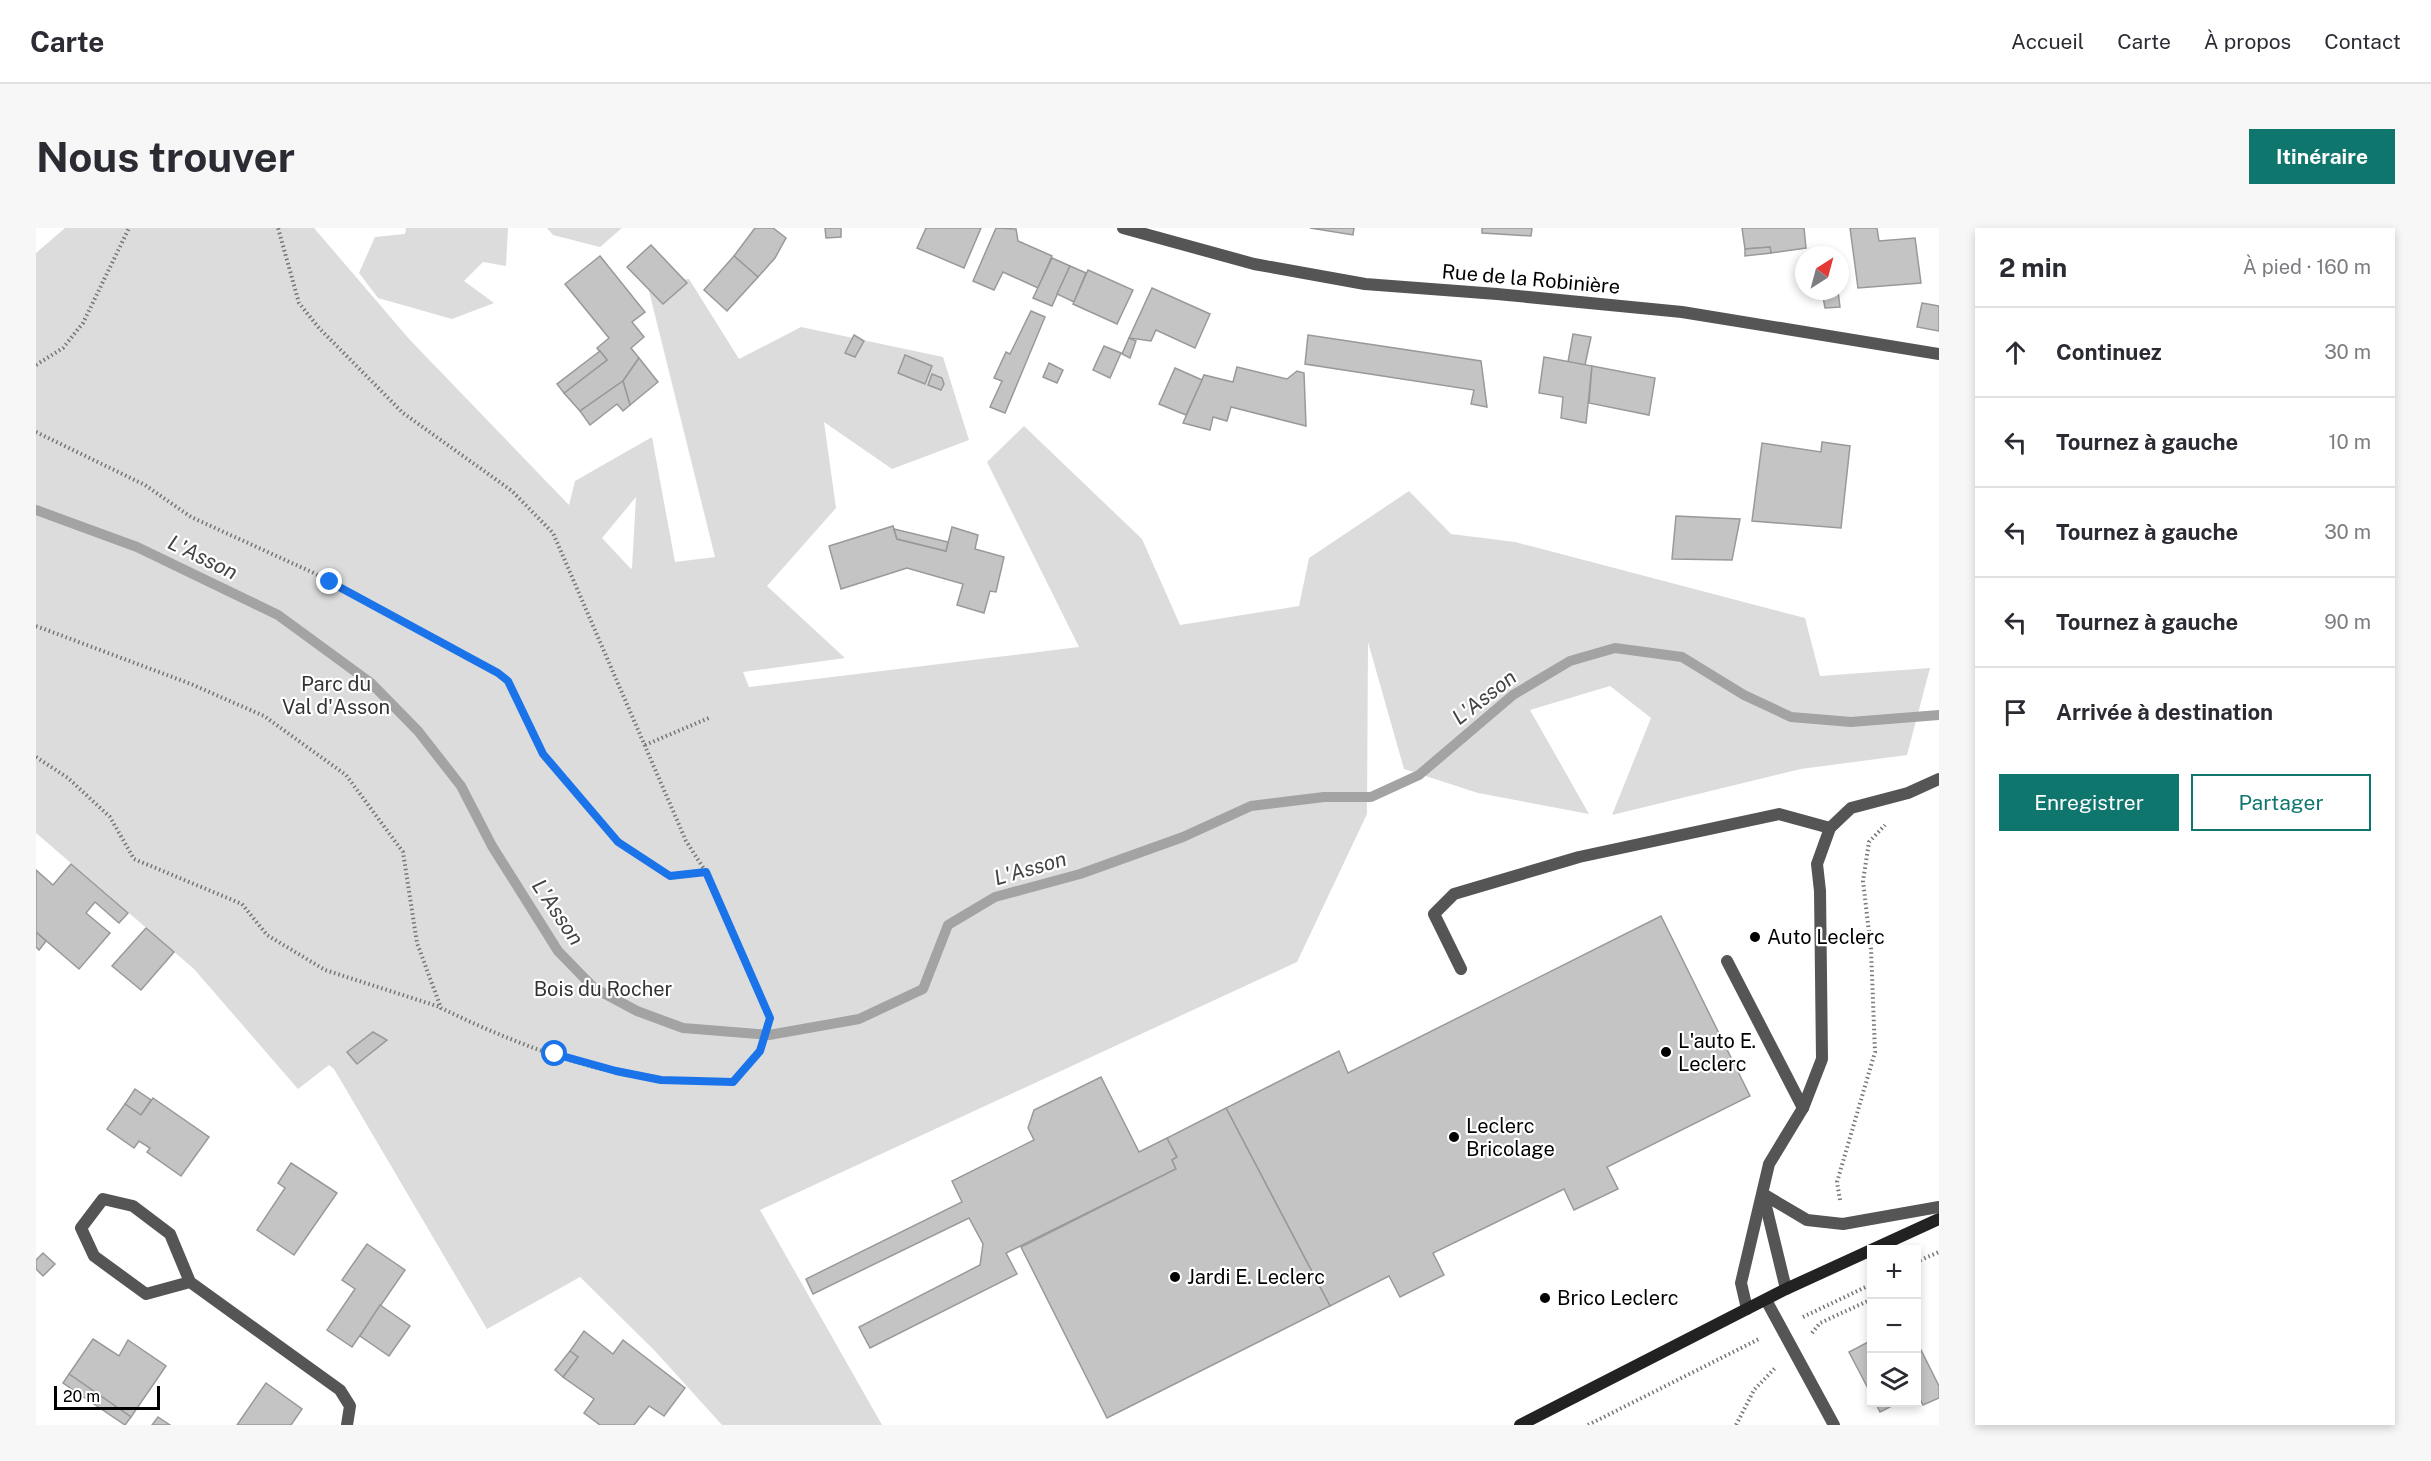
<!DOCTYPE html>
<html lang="fr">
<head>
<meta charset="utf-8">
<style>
  :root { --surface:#fff; --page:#f7f7f7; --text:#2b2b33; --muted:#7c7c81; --line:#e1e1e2; --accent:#0f766e }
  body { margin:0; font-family:"Public Sans",sans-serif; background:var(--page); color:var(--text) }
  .controls { position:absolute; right:18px; bottom:18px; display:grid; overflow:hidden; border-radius:0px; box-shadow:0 3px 9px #0003 }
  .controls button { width:54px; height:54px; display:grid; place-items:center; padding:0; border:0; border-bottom:2px solid var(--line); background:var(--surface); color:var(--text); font:30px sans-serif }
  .compass { position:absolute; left:1759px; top:18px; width:54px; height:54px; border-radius:50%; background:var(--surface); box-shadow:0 3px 9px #0003; rotate:36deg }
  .scale { position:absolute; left:18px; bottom:15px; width:106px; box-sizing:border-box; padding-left:6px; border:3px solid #000; border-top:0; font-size:16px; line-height:21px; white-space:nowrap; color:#000; -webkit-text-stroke:4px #fff; paint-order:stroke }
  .stop { position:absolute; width:18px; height:18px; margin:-14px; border:4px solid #1a73e8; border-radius:50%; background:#fff }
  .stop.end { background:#1a73e8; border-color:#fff; box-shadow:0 2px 6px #0008 }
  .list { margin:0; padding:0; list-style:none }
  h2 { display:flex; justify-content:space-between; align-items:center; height:78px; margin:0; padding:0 24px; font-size:26px }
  h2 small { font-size:20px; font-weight:400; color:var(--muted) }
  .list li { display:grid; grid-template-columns:39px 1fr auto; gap:18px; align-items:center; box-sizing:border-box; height:90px; padding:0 24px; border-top:2px solid var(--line) }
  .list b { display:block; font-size:22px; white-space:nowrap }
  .list em { font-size:20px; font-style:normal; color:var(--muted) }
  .actions { display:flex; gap:12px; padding:18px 24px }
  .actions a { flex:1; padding:14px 0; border:2px solid var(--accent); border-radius:0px; text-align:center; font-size:21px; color:var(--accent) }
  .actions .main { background:var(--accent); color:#fff }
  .icon { flex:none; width:33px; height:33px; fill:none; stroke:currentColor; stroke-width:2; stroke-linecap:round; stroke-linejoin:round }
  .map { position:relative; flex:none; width:1903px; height:1197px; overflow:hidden; border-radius:0px }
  header { display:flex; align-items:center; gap:36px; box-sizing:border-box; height:84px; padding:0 30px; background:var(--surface); border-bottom:2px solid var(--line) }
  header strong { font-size:28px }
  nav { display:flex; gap:33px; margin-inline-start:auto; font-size:21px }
  .intro { display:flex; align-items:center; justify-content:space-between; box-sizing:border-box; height:144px; padding:0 36px }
  h1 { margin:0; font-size:42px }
  .button { padding:15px 27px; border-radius:0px; background:var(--accent); color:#fff; font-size:21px; font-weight:700 }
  main { display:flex; gap:36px; padding:0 36px }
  aside { flex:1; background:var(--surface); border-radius:0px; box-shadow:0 3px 9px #0003 }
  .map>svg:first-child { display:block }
</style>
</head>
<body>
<header>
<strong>Carte</strong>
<nav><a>Accueil</a><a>Carte</a><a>À propos</a><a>Contact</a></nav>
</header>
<div class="intro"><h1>Nous trouver</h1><a class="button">Itinéraire</a></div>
<main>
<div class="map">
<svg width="1903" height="1197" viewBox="0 0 1903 1197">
  <rect width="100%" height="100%" fill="#fff"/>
  <!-- green -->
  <g fill="#dcdcdc" fill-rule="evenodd">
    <path d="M29,0H278L374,112L533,277L539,253L616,209L639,334L679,329L611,55L653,51L703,131L765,99L907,129L933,212L856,241L788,194L800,280L731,358L809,430L707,444L713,459L1043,419L951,234L988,198L1106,311L1144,397L1263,378L1273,330L1373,263L1415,306L1479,314L1769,390L1784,448L1894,440L1871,527L1765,541L1576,587L1615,490L1574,458L1494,482L1553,586L1442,565L1368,541L1332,414L1331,586L1261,734L724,982L846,1197H686L619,1123L544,1049L451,1101L298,841L293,837L262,861L158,741L0,605V25ZM600,269L596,340L595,341L566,310Z"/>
    <path d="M370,0H472L470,38L447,34L428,53L458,75L416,91L342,70L323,45L339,9L369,6Z"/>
    <path d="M511,0H586L564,19L517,7Z"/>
  </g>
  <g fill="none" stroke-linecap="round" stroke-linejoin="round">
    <!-- stream -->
    <path stroke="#a3a3a3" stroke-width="10" d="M0,282L101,319L242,387L335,455L382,503L425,558L456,618L522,723L558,760L601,783L647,800L733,807L823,791L887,761L912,697L959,669L1044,646L1147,609L1215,578L1288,569H1335L1383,547L1477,467L1534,433L1579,420L1646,429L1708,467L1755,489L1815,494L1903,487"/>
  </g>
  <!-- building -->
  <g fill="#c4c4c4" stroke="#999" stroke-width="1.5">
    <path d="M719,0H737L750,10L739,30L722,49L698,28Z"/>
    <path d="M789,0H805V9L790,10Z"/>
    <path d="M890,0H945L928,40L881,20Z"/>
    <path d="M960,0L980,1L982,13L1016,28L1002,60L967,44L958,62L937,53Z"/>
    <path d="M1274,0H1318L1317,7Z"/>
    <path d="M1446,0H1496L1495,8L1446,5Z"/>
    <path d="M1706,0H1768L1770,20L1735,25L1734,19L1709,21Z"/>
    <path d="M1814,0H1841L1843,13L1879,10L1885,55L1822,60Z"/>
    <path d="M615,17L651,55L627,76L591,39Z"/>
    <path d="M1734,19L1735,25L1709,28V21Z"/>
    <path d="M564,28L609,84L596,94L608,109L595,120L603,130L587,153L544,183L528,165L571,132L561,120L573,110L529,56Z"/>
    <path d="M698,28L722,49L691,83L668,62Z"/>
    <path d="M1016,30L1034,38L1016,78L997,70Z"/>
    <path d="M1034,38L1050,45L1038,74L1021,66Z"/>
    <path d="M1052,42L1097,62L1081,96L1037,76Z"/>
    <path d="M1116,60L1174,86L1159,120L1120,102L1115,113L1093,110Z"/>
    <path d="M1786,63H1802L1804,79L1789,80Z"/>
    <path d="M1886,75L1903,78V103L1881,99Z"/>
    <path d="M995,83L1009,89L969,185L954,179L966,153L958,150L970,124L974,126Z"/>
    <path d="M1537,106L1555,109L1549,137L1532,134Z"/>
    <path d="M818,107L828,113L819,129L809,125Z"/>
    <path d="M1272,107L1445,133L1451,179L1435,176L1438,162L1269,136Z"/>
    <path d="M1093,110L1100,113L1094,130L1086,126Z"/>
    <path d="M1068,118L1085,125L1074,150L1057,142Z"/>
    <path d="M564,123L571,132L528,165L521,156Z"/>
    <path d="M869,127L896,138L889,156L862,145Z"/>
    <path d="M1508,129L1556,138L1550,195L1525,190L1527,169L1503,165Z"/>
    <path d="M603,130L622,154L594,177L587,153Z"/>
    <path d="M1013,135L1027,142L1021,155L1007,149Z"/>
    <path d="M1556,138L1619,150L1613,187L1553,175Z"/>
    <path d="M1201,139L1251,151L1261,143L1268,145L1270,198L1195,179L1191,193L1177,189L1174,202L1147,195L1168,147L1197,154Z"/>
    <path d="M1139,140L1166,152L1150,187L1123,176Z"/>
    <path d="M896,146L906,150L908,156L905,162L892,157Z"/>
    <path d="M587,153L594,177L587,183L581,176L554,197L544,183Z"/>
    <path d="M1786,214L1814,218L1805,300L1716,293L1726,215L1785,224Z"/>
    <path d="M1640,288L1704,291L1696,332L1636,331Z"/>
    <path d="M857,298L861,311L910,323L916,299L942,307L939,321L968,329L960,364L954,363L948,385L921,377L927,356L871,340L805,361L793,318Z"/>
    <path d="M858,301L912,314L910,323L861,311Z"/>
    <path d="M35,636L92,685L83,695L59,674L50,685L74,705L43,741L0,704V642L17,657Z"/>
    <path d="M1625,688L1714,868L1571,939L1582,961L1538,982L1528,961L1397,1025L1408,1047L1364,1069L1353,1048L1294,1078L1190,880L1303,823L1312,845Z"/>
    <path d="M110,700L138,724L105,762L76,738Z"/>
    <path d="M0,704L10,713L3,722L0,719Z"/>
    <path d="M337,804L351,812L321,836L311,824Z"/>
    <path d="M1065,849L1103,924L1131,910L1141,929L1136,932L1140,941L970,1025L981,1046L834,1120L823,1099L944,1037L947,1016L933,990L777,1066L770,1051L926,974L916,953L998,912L992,900L998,882Z"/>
    <path d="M99,861L115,872L105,887L89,876Z"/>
    <path d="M117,870L173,909L145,948L111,924L114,920L103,913L98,920L71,901L89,876L105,887Z"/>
    <path d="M1190,880L1294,1078L1071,1190L985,1019L1140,941L1136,932L1141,929L1131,910Z"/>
    <path d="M255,935L301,965L258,1027L221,1002L249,960L242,955Z"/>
    <path d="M331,1016L369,1042L316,1119L291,1102L319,1061L306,1052Z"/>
    <path d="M7,1025L19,1036L7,1048L0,1041V1032Z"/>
    <path d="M344,1077L374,1098L353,1128L324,1108Z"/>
    <path d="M548,1103L577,1126L587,1112L649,1160L628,1188L613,1178L598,1197H564L548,1185L558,1171L527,1149L542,1129L534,1123Z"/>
    <path d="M57,1111L83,1128L92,1112L130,1138L95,1189L33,1146Z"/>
    <path d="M1836,1112V1168L1813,1124Z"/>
    <path d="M1880,1112L1903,1158V1170L1887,1177L1880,1163Z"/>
    <path d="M534,1123L542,1129L527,1149L519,1142Z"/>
    <path d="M33,1146L95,1189L89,1197L27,1155Z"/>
    <path d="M230,1155L266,1181L255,1197H201Z"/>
    <path d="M1839,1174H1859L1860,1176L1844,1184Z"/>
    <path d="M122,1189L134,1197H116Z"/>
  </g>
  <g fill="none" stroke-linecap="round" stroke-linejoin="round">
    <!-- path -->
    <g stroke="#777" stroke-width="4" stroke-dasharray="1.5 3" stroke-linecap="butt">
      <path d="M0,137L27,120L47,95L93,0"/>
      <path d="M0,204L109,257L155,289L280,346L462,445L472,453L507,526L583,613L634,648L670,644"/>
      <path d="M0,398L155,456L228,488L310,547L367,624L381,715L405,780C473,813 547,842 623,852C647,855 673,853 697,854L724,823L733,790L670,644L650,613L517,305L476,263L367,185L283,100L263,75L242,0"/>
      <path d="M609,517L673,490"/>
      <path d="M0,529L32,550L74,589L98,631L206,676L231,707L289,742L404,779"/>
      <path d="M1804,972L1801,954L1839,824L1835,721L1827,653L1833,614L1849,597"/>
      <path d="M1880,1034L1903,1024"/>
      <path d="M1767,1089L1836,1056"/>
      <path d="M1776,1105L1784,1095L1836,1071"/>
      <path d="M1552,1197L1723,1111"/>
      <path d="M1700,1197L1718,1162L1740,1139"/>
    </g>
    <!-- lane -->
    <g stroke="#555" stroke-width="12">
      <path d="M1691,733L1767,880"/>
      <path d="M1425,741L1398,686L1418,666L1543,629L1743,586L1794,600"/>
      <path d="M1727,966L1771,992L1807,996L1903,979"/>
      <path d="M1728,970L1750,1061"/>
      <path d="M1711,1081L1705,1055L1733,936L1767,880L1786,831L1784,663L1781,636L1794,600L1815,580L1872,565L1903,551"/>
    </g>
    <!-- street -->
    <g stroke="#555" stroke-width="12">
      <path d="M1087,0L1218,36L1329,56L1461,66L1646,84L1903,126"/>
      <path d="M154,1054L110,1066L58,1028L45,1000L67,971L97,978L134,1006L154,1054L304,1162L314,1178L311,1197"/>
      <path d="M1730,1072L1798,1197"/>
    </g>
    <!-- secondary -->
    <path stroke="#222" stroke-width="12" d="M1484,1197L1750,1061L1903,991"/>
  </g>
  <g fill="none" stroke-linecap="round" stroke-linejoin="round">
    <!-- route -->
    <path stroke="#1a73e8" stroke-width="8" d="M294,354L462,445L472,453L507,526L582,614L634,648L670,644L734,790L724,823L697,854L625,852L580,843L519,826"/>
  </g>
  <!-- markers -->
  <g fill="#000" stroke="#fff" stroke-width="2">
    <circle cx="1719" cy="709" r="6"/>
    <circle cx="1630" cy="824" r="6"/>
    <circle cx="1418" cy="909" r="6"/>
    <circle cx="1139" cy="1049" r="6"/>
    <circle cx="1509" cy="1070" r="6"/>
  </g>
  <g text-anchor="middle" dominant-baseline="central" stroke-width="4.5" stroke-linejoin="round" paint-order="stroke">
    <!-- street labels -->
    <g font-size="20" fill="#000" stroke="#fff">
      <text transform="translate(1495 51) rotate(5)">Rue de la Robinière</text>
    </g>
    <!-- park labels -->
    <g font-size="20" fill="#333" stroke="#fff">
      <text x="300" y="456">Parc du<tspan x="300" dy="23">Val d'Asson</tspan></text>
      <text x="567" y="761">Bois du Rocher</text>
    </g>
    <!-- poi labels -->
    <g font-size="20" fill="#000" stroke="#fff" text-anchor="start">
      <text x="1731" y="709">Auto Leclerc</text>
      <text x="1642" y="813">L'auto E.<tspan x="1642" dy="23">Leclerc</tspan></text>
      <text x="1430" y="898">Leclerc<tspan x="1430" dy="23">Bricolage</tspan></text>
      <text x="1151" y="1049">Jardi E. Leclerc</text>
      <text x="1521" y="1070">Brico Leclerc</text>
    </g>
    <!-- water labels -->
    <g font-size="21" font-style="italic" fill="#444" stroke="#fff">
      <text transform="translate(167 329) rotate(26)">L'Asson</text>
      <text transform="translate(1448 469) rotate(-38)">L'Asson</text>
      <text transform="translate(994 640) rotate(-16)">L'Asson</text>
      <text transform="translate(522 684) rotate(56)">L'Asson</text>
    </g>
  </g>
</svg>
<div class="controls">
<button>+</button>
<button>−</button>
<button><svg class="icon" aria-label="layers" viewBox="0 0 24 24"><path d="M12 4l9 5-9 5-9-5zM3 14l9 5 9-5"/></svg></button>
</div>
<svg class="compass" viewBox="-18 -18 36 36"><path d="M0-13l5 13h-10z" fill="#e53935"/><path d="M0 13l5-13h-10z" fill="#7c7c81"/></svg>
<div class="scale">20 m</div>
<div class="stop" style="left:519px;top:826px"></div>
<div class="stop end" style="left:294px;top:354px"></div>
</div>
<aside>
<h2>2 min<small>À pied · 160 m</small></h2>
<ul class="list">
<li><svg class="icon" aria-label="ahead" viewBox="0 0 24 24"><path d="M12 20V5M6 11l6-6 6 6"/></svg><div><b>Continuez</b></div><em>30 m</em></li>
<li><svg class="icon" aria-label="left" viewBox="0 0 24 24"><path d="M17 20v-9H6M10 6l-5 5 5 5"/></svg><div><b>Tournez à gauche</b></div><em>10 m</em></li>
<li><svg class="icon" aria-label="left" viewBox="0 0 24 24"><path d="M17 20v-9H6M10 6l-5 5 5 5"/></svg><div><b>Tournez à gauche</b></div><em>30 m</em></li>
<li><svg class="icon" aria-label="left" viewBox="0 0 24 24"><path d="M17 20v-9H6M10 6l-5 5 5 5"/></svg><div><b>Tournez à gauche</b></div><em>90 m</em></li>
<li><svg class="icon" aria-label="arrive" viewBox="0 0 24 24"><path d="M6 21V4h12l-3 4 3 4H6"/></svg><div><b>Arrivée à destination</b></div></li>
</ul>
<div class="actions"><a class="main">Enregistrer</a><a>Partager</a></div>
</aside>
</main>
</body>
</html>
